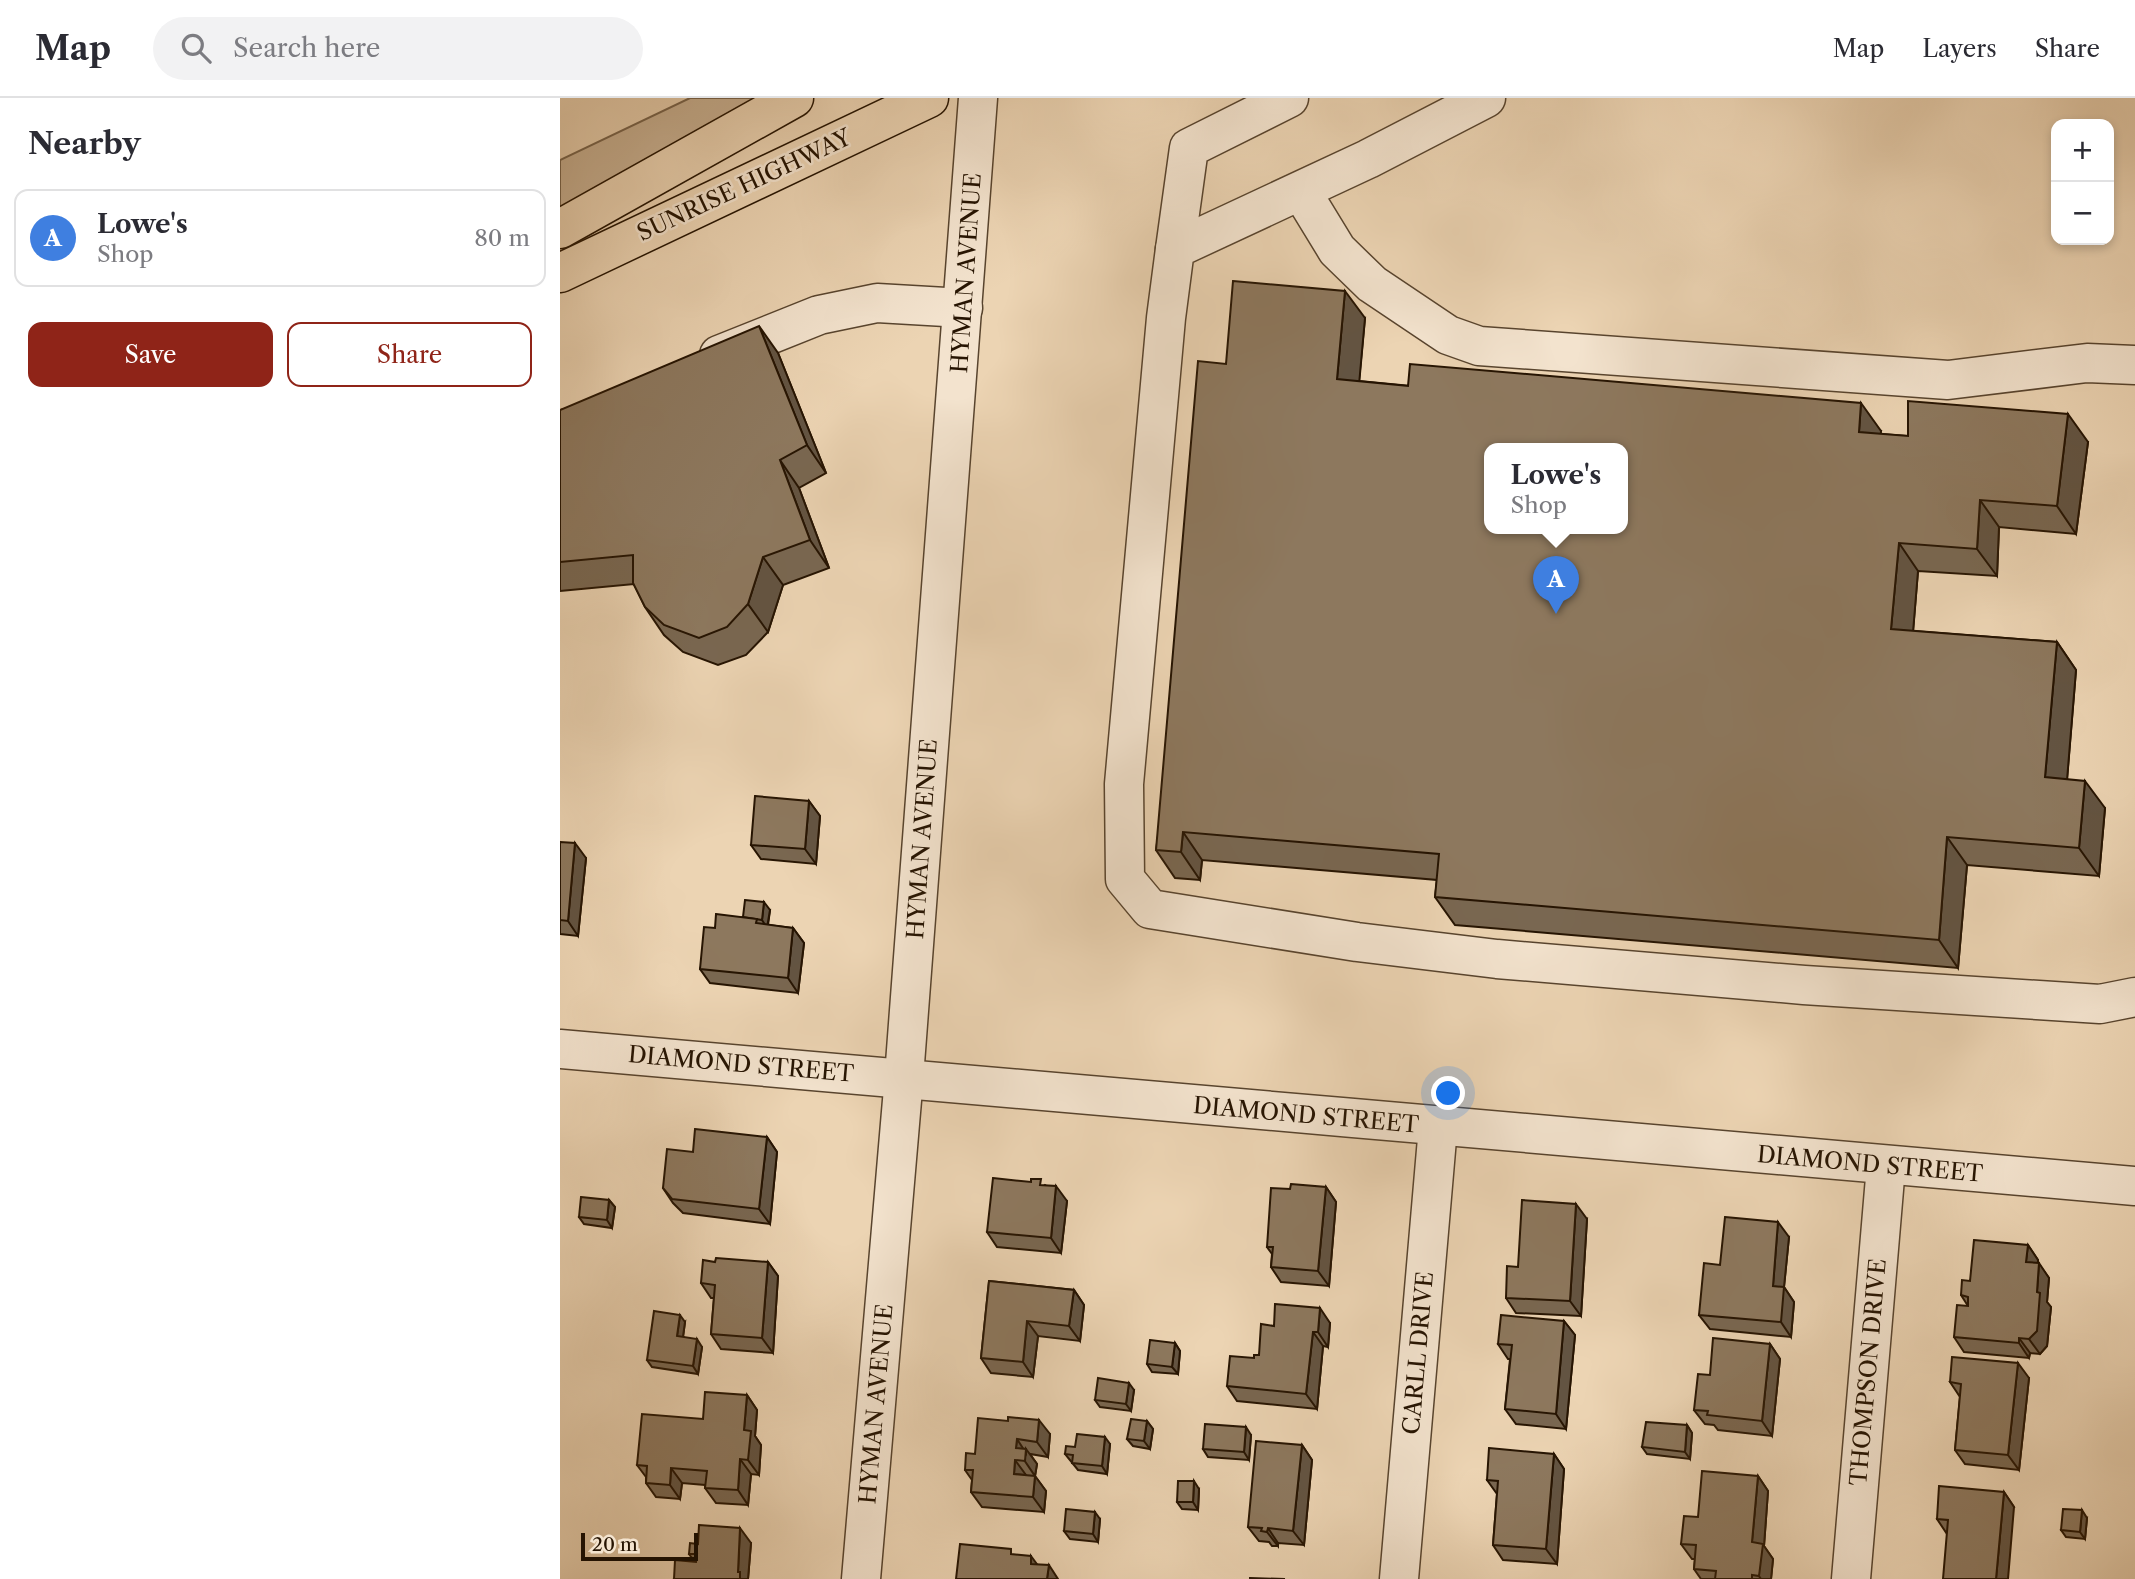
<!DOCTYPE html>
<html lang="en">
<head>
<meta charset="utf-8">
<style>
  :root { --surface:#fff; --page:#f2f2f3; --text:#2b2b33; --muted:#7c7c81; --line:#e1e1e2; --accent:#8f2418 }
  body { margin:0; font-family:"Libre Caslon Text",serif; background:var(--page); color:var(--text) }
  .controls { position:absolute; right:21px; top:21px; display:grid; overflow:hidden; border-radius:14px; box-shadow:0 4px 10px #0003 }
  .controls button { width:63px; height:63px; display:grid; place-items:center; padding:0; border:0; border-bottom:2px solid var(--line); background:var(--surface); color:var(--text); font:35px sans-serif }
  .scale { position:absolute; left:21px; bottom:18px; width:117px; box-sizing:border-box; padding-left:7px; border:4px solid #261402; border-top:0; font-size:19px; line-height:24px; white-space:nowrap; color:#261402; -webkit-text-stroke:5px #f3e3ce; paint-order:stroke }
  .you { position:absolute; left:889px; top:996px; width:24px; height:24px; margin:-18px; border:5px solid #fff; border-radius:50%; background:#1a73e8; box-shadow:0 0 0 10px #1a73e833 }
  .badge { display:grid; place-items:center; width:46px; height:46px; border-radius:50%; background:var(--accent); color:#fff; font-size:23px; font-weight:700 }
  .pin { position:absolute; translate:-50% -58px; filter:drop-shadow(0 2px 4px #0008) }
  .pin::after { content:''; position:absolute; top:37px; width:24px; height:21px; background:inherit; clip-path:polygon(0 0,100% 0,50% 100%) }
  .popup { position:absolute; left:924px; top:345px; width:144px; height:91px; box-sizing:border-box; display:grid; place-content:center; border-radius:14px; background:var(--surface); filter:drop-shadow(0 2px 5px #0005); font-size:23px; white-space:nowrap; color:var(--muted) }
  .popup b { font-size:26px; color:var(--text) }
  .popup::after { content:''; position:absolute; left:50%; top:100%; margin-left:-14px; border:14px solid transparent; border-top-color:var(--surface) }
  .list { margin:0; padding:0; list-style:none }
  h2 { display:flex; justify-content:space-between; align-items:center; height:91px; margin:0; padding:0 28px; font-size:30px }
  h2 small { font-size:23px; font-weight:400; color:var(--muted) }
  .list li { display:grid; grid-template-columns:46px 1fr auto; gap:21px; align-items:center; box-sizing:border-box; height:98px; margin:0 14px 14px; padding:0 14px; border:2px solid var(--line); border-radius:14px }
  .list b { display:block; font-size:26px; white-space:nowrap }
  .list p { margin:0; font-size:23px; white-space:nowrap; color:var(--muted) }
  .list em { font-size:23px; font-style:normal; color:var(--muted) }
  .actions { display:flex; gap:14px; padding:21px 28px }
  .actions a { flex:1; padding:16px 0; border:2px solid var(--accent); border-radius:14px; text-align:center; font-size:24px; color:var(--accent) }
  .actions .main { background:var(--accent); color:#fff }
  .icon { flex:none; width:38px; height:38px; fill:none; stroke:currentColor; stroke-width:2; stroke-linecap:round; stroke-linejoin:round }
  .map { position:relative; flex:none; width:1575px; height:1481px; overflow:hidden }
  header { display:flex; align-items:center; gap:42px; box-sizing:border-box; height:98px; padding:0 35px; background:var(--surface); border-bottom:2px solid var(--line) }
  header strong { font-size:33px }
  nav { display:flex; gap:38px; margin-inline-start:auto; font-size:24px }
  .search { width:490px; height:63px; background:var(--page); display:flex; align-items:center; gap:18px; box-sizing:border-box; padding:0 24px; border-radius:38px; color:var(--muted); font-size:26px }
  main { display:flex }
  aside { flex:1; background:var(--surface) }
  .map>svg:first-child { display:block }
</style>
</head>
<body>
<header>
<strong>Map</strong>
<div class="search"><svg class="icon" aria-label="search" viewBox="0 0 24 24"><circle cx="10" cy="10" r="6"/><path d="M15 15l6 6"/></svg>Search here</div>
<nav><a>Map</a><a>Layers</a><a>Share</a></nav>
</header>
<main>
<aside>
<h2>Nearby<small></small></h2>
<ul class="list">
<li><span class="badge" style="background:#3f7fe0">A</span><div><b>Lowe's</b><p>Shop</p></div><em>80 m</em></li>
</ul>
<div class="actions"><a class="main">Save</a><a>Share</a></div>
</aside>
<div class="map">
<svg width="1575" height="1481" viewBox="0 0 1575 1481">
  <rect width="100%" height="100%" fill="#ecd4b3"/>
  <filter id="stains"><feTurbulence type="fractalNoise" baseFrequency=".00286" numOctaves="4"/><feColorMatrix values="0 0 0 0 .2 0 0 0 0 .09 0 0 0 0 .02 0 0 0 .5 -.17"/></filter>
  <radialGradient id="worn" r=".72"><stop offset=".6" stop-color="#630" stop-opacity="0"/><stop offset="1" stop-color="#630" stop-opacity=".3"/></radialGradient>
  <!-- green -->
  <path fill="#cab395" stroke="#78644c" stroke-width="2" d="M130,0H203L0,111V62Z"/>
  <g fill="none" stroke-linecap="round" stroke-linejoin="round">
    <!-- minor casing -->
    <g stroke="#58442e" stroke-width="41">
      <g id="minor">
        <path d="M926,0L808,61L615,151L606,220L564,686L565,781L590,811L797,844L937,861L1244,887L1540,906L1575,899"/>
        <path d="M741,93L777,152L812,186L888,237L919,248L1388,282L1527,265L1575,267"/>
        <path d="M615,151L629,50L729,0"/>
        <path d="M159,257L259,217L317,205L403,210"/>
        <path d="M0,951C525,994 1050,1045 1575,1088"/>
        <path d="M301,1481L344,979L418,0"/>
        <path d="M839,1481L878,1029"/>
        <path d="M1291,1481L1326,1068"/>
      </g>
    </g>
    <!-- major casing -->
    <g stroke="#261402" stroke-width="41">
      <path id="major" d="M0,175L369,0"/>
    </g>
    <!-- highway casing -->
    <g stroke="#261402" stroke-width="41">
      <path id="highway" d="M0,131L234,0"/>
    </g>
    <!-- minor -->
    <use href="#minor" stroke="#f3e3ce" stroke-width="38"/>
    <!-- major -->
    <use href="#major" stroke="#ecd4b3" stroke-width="38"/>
    <!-- highway -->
    <use href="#highway" stroke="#ecd4b3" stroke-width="38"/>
  </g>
  <!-- wall -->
  <g fill="#796751" stroke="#261402" stroke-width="2">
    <path d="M805,220L799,283L1321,333L1320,336L1348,338L1528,344L1516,436L1439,429L1437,478L1358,473L1353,533L1497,544L1516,572L1507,681L1545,710L1539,778L1407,767L1398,870L895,827L875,799L877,782L642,762L640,782L615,780L596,752L666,266Z"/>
    <path d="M218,255L266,375L239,390L269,470L223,487L208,534L186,557L158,567L123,554L104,537L85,509L74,486L0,493V312Z"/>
    <path d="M249,703L260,718L256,766L201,761L191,747Z"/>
    <path d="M0,744L26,760L18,838L0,836Z"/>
    <path d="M210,812L208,827L233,830L244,845L238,895L150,885L140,871L155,830L183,819Z"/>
    <path d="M207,1039L217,1054L210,1126L123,1115L113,1105L103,1090L133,1054Z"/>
    <path d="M485,1087L507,1103L501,1155L437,1149L427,1134Z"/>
    <path d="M766,1089L776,1104L769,1188L721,1184L711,1169L712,1156L707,1149Z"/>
    <path d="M49,1102L55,1109L52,1130L24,1126L19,1119Z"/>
    <path d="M1027,1121L1021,1218L956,1215L946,1200L958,1169Z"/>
    <path d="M1229,1139L1224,1189L1234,1204L1231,1239L1150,1231L1139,1217L1160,1167Z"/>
    <path d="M1468,1147L1478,1162V1165L1489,1180L1487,1204L1491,1209L1487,1248L1480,1256L1470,1255L1469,1260L1404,1254L1394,1239L1408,1208L1401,1197L1410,1183Z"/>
    <path d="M155,1164H208L218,1178L213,1255L161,1251L151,1236L154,1200H151L141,1185Z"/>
    <path d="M429,1183L514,1192L524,1207L520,1243L478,1238L473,1279L431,1275L421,1260Z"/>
    <path d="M1004,1223L1015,1237L1006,1331L956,1326L945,1311L950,1261H948L938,1246Z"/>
    <path d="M125,1224L123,1239L142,1249L138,1276L92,1269L87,1262Z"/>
    <path d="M770,1225L768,1249L763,1248L757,1311L677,1303L667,1288L694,1260L699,1257L714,1228Z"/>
    <path d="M615,1245L620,1253L618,1276L592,1274L587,1266Z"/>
    <path d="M1210,1246L1220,1261L1212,1338L1158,1332L1154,1327L1145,1326L1134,1312L1150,1277Z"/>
    <path d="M1469,1280L1459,1372L1405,1366L1395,1352L1400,1299L1390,1284Z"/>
    <path d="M574,1292L571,1313L540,1309L535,1302Z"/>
    <path d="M187,1297L197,1312L195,1338L201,1347L199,1377L191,1376L188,1407L156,1405L145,1390V1387L122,1385L120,1401L96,1399L86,1385V1379L77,1367L143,1321Z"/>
    <path d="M448,1323L490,1336L488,1359L470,1356L477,1366L475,1378L486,1393L484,1414L422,1409L411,1394L412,1382L405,1372L415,1356Z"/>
    <path d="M587,1323L593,1331L590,1351L573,1348L567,1341Z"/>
    <path d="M1127,1327L1132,1335L1130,1361L1087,1356L1082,1349Z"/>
    <path d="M691,1337L689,1362L648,1359L643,1351Z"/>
    <path d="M550,1346L547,1376L518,1372L505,1356L515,1349Z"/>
    <path d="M742,1347L752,1362L744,1447L718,1445V1448H712L709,1444L699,1443L688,1429Z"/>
    <path d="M994,1356L1004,1371L997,1466L943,1462L933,1447L937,1396L927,1382Z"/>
    <path d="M1198,1378L1208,1393L1204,1448L1213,1461L1211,1481H1141L1134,1471L1135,1461H1132L1121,1446L1138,1419Z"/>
    <path d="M639,1391L638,1412L622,1411L617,1404Z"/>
    <path d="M1444,1394L1454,1409L1387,1436L1377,1421Z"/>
    <path d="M1527,1420L1525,1441L1506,1439L1501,1432Z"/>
    <path d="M540,1421L538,1444L510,1441L504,1433Z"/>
    <path d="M191,1445L188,1481H114L135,1464L129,1456L138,1446Z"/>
  </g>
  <!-- shaded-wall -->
  <g fill="#635442" stroke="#261402" stroke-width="2">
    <path d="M785,193L805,220L797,309L777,281Z"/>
    <path d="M199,228L218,255L266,375L247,347Z"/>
    <path d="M1301,305L1321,333L1319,361L1299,334Z"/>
    <path d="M1508,316L1528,344L1516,436L1497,408Z"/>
    <path d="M220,362L239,390L269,470L250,442Z"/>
    <path d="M1420,402L1439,429L1437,478L1417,451Z"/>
    <path d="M1339,445L1358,473L1351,559L1331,531Z"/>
    <path d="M203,459L223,487L208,534L188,506Z"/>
    <path d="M1497,544L1516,572L1505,707L1485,679Z"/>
    <path d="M1525,683L1545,710L1539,778L1519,750Z"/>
    <path d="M249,703L260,718L256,766L245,751Z"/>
    <path d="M623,734L642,762L640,782L621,754Z"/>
    <path d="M1387,739L1407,767L1398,870L1379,842Z"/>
    <path d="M15,745L26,760L18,838L8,823Z"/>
    <path d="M204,804L210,812L207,830L202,822Z"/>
    <path d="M233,830L244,845L238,895L228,880Z"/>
    <path d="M207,1039L217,1054L210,1126L199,1111Z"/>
    <path d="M496,1088L507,1103L501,1155L491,1140Z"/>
    <path d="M766,1089L776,1104L769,1188L758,1173Z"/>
    <path d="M49,1102L55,1109L52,1130L47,1122Z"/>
    <path d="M1016,1106L1027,1121L1021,1218L1010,1203Z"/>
    <path d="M1218,1124L1229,1139L1224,1189L1234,1204L1231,1239L1221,1224L1213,1188Z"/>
    <path d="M1468,1147L1478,1162L1477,1178L1466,1164Z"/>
    <path d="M208,1164L218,1178L213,1255L202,1240Z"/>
    <path d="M1479,1165L1489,1180L1487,1204L1491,1209L1487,1248L1480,1256L1469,1241L1477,1194Z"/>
    <path d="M514,1192L524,1207L520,1243L509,1228Z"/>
    <path d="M760,1210L770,1225L768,1249L758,1234Z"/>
    <path d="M120,1217L125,1224L122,1246L117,1238Z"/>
    <path d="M467,1223L478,1238L473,1279L463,1264Z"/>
    <path d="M1004,1223L1015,1237L1006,1331L996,1316Z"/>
    <path d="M753,1234L763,1248L757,1311L746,1296Z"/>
    <path d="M1459,1240L1470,1255L1469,1260L1459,1245Z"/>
    <path d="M137,1241L142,1249L138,1276L133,1268Z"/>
    <path d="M615,1245L620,1253L618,1276L612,1269Z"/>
    <path d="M1210,1246L1220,1261L1212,1338L1202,1323Z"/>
    <path d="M1458,1265L1469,1280L1459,1372L1448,1357Z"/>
    <path d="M569,1285L574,1292L571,1313L566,1306Z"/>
    <path d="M187,1297L197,1312L195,1338L201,1347L199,1377L188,1362L184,1332Z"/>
    <path d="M479,1322L490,1336L488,1359L477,1344Z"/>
    <path d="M587,1323L593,1331L590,1351L584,1343Z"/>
    <path d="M1127,1327L1132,1335L1130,1361L1125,1354Z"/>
    <path d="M686,1329L691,1337L689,1362L684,1354Z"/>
    <path d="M545,1339L550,1346L547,1376L542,1368Z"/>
    <path d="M457,1341L466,1355V1351L477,1366L475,1378L456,1350Z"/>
    <path d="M742,1347L752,1362L744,1447L733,1433Z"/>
    <path d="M994,1356L1004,1371L997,1466L986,1451Z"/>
    <path d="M180,1361L191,1376L188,1407L178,1392Z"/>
    <path d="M455,1362L466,1377L454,1376Z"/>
    <path d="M111,1370L122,1385L120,1401L110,1387Z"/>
    <path d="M475,1378L486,1393L484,1414L473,1399Z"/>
    <path d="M1198,1378L1208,1393L1204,1448L1213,1461L1211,1481H1201L1199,1478L1192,1444Z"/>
    <path d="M634,1383L639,1391L638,1412L633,1404Z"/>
    <path d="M1444,1394L1454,1409L1448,1481H1436Z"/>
    <path d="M1522,1412L1527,1420L1525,1441L1520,1434Z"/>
    <path d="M535,1414L540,1421L538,1444L533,1436Z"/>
    <path d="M180,1430L191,1445L188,1481H180L178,1474Z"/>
    <path d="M708,1430L718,1445V1448L707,1434Z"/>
    <path d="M471,1458L482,1473L471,1466Z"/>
    <path d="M489,1467L498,1481H487Z"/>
  </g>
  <!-- building -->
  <g fill="#8d785e" stroke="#261402" stroke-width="2" fill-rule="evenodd">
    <path d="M673,183L785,193L777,281L848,288L850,266L1301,305L1299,334L1348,338V303L1508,316L1497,408L1420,402L1417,451L1339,445L1331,531L1497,544L1485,679L1525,683L1519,750L1387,739L1379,842L875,799L879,756L623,734L621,754L596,752L638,263L666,266ZM929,350H1062V430H929Z"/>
    <path d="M199,228L247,347L220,362L250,442L203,459L188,506L167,529L139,540L104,527L85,509L73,485V457L0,464V312Z"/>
    <path d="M195,698L249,703L245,751L191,747Z"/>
    <path d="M0,744L15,745L8,823L0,822Z"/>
    <path d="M185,802L204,804L202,822L183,819Z"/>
    <path d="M156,816L197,821L196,825L233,830L228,880L140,871L144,829L155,830Z"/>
    <path d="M135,1031L207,1039L199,1111L112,1101L103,1090L107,1051L133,1054Z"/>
    <path d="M433,1080L471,1084V1081H481L480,1087L496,1088L491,1140L427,1134Z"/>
    <path d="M731,1086L766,1089L758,1173L711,1169L713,1149H707L711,1090L730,1091Z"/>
    <path d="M21,1099L49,1102L47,1122L19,1119Z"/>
    <path d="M962,1102L1016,1106L1010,1203L946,1200L947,1168L958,1169Z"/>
    <path d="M1165,1119L1218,1124L1213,1188L1224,1189L1221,1224L1139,1217L1144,1165L1160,1167Z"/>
    <path d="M1414,1142L1468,1147L1466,1164L1479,1165L1477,1194L1480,1195L1477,1233L1469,1241L1459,1240V1245L1394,1239L1397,1207L1408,1208V1199L1401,1197L1402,1182L1410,1183Z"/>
    <path d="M156,1160L208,1164L202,1240L151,1236L155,1187L141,1185L143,1162L155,1164Z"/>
    <path d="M429,1183L514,1192L509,1228L467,1223L463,1264L421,1260Z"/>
    <path d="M715,1206L760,1210L758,1234H753L746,1296L667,1288L670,1258L694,1260V1257H699L701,1226L714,1228Z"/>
    <path d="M94,1213L120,1217L117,1238L137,1241L133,1268L87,1262Z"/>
    <path d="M941,1217L1004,1223L996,1316L945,1311L952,1247L938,1246Z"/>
    <path d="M1153,1240L1210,1246L1202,1323L1147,1317L1148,1313L1134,1312L1138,1276L1150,1277Z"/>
    <path d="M590,1242L615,1245L612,1269L587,1266Z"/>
    <path d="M1392,1259L1458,1265L1448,1357L1395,1352L1401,1286L1390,1284Z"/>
    <path d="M538,1280L569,1285L566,1306L535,1302Z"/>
    <path d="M145,1294L187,1297L184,1332L191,1333L188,1362L180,1361L178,1392L145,1390L147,1373L111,1370L110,1387L86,1385L87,1368L77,1367L82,1316L143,1321Z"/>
    <path d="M448,1319L479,1322L477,1344L457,1341L456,1350L466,1351L465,1363L455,1362L454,1376L475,1378L473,1399L411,1394L413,1372H405L406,1355L415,1356L418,1320L448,1323Z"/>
    <path d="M571,1321L587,1323L584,1343L567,1341Z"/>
    <path d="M1086,1324L1127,1327L1125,1354L1082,1349Z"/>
    <path d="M645,1326L686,1329L684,1354L643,1351Z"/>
    <path d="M517,1336L545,1339L542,1368L512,1365L513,1357L505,1356L506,1348L515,1349Z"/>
    <path d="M696,1343L742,1347L733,1433L708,1430L707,1434L701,1433L702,1430L688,1429Z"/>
    <path d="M929,1350L994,1356L986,1451L933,1447L938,1383L927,1382Z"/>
    <path d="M1142,1373L1198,1378L1192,1444L1203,1446L1199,1478L1192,1477V1481H1155L1156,1473L1134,1471L1136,1447L1121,1446L1124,1418L1138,1419Z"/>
    <path d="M618,1383H634L633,1404H617Z"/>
    <path d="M1379,1388L1444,1394L1436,1481H1383L1388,1422L1377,1421Z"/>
    <path d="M506,1411L535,1414L533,1436L504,1433Z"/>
    <path d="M1503,1411L1522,1412L1520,1434L1501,1432Z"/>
    <path d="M139,1427L180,1430L178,1474H180V1481H114L115,1462L136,1464L137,1456H129L130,1445L138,1446Z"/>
    <path d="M400,1446L451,1451V1456L471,1458V1466L489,1467L487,1481H396Z"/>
    <path d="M690,1480L725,1481H690Z"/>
  </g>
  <g text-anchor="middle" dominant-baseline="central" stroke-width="5" stroke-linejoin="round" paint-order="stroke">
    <!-- street labels -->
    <g font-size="23" fill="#261402" stroke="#f3e3ce">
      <text transform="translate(184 87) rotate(-25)">SUNRISE HIGHWAY</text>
      <text transform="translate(406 175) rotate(-86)">HYMAN AVENUE</text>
      <text transform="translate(362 741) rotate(-86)">HYMAN AVENUE</text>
      <text transform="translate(181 966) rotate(5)">DIAMOND STREET</text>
      <text transform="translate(746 1017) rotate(5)">DIAMOND STREET</text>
      <text transform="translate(1310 1066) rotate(5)">DIAMOND STREET</text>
      <text transform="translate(858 1255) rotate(-85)">CARLL DRIVE</text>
      <text transform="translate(1308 1274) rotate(-85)">THOMPSON DRIVE</text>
      <text transform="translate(316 1306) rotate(-85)">HYMAN AVENUE</text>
    </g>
  </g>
  <rect width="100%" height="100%" filter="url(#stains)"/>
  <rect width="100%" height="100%" fill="url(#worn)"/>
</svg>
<div class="controls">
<button>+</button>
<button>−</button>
</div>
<div class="scale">20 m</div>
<div class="you"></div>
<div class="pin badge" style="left:996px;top:516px;background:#3f7fe0">A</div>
<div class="popup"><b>Lowe's</b>Shop</div>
</div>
</main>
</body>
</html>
